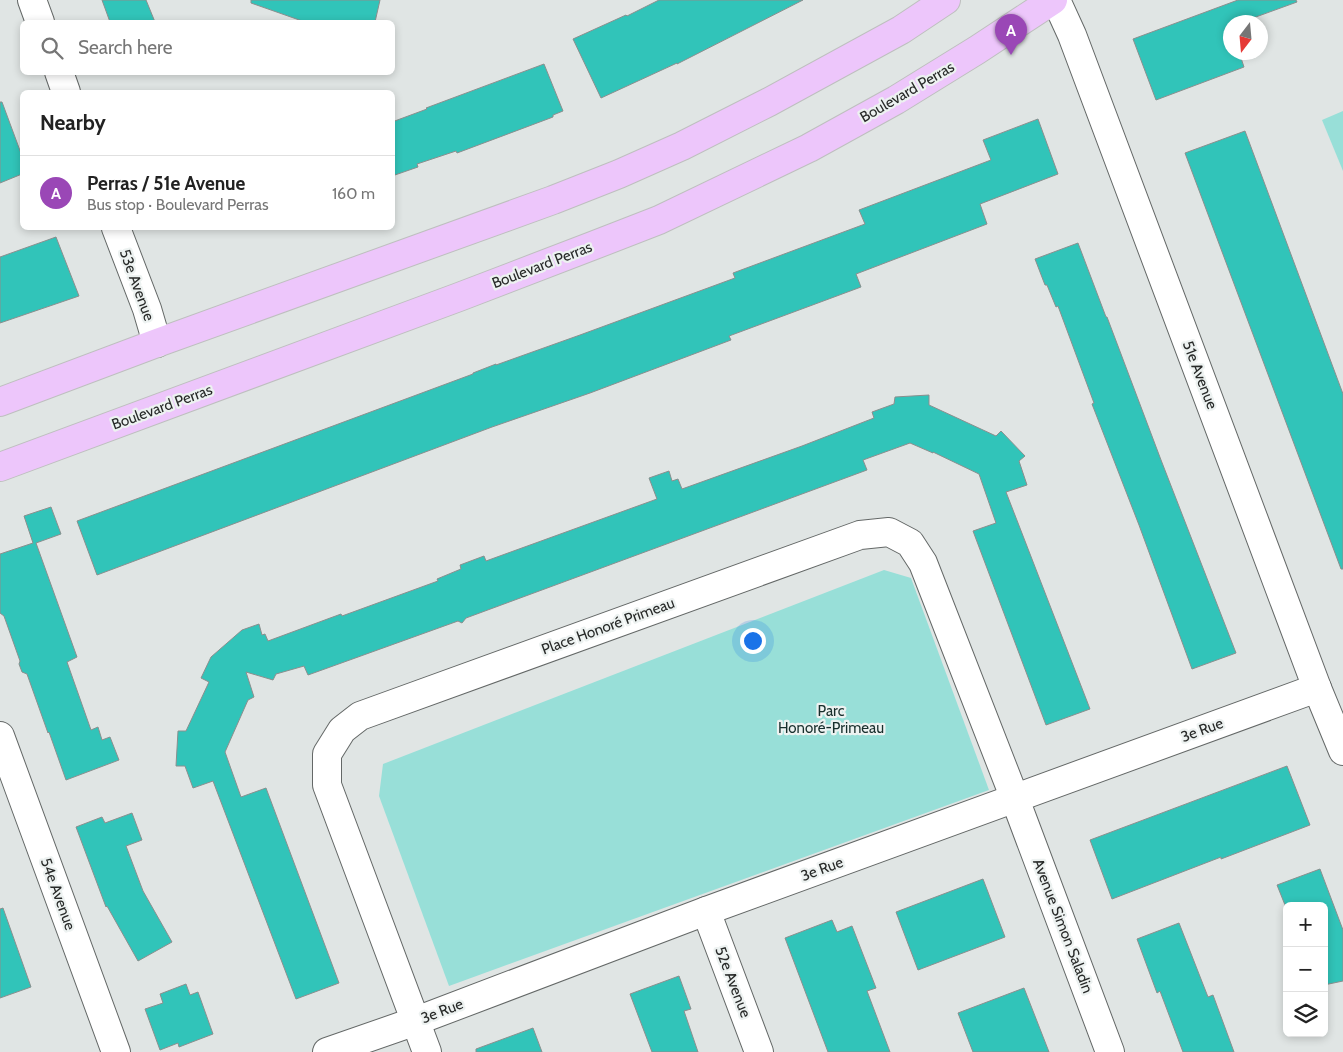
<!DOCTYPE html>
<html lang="en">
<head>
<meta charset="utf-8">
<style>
  :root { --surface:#fff; --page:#f6f6f6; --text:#222; --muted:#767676; --line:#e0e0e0; --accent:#9a47b6 }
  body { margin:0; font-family:Cabin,sans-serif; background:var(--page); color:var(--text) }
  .controls { position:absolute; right:15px; bottom:15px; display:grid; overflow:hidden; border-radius:8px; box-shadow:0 2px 8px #0003 }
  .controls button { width:45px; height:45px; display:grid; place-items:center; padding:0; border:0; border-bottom:1px solid var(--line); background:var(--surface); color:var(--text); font:25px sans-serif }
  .compass { position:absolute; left:1223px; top:15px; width:45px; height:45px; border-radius:50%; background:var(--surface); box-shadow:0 2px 8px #0003; rotate:196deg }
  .you { position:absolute; left:752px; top:640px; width:18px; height:18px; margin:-12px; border:4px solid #fff; border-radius:50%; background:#1a73e8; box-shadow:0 0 0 8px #1a73e833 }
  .badge { display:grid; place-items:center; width:32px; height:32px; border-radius:50%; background:var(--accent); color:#fff; font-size:16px; font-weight:700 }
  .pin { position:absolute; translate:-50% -41px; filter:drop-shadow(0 1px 2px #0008) }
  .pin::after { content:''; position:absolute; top:26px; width:18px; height:15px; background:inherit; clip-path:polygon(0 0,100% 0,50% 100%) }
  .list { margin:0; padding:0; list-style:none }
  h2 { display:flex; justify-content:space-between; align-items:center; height:65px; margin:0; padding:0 20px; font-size:21px }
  h2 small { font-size:16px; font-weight:400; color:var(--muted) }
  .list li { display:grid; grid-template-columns:32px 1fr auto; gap:15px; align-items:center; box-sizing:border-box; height:75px; padding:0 20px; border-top:1px solid var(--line) }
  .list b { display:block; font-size:19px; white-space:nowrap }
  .list p { margin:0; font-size:16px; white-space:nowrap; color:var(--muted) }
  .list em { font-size:16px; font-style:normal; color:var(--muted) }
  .icon { flex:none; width:28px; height:28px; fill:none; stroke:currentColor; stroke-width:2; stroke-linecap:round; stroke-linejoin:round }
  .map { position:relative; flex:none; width:1343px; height:1052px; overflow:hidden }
  .search { position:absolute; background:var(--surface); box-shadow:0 2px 8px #0003; left:20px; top:20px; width:375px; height:55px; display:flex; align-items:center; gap:12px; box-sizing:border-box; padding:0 18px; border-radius:8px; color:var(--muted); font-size:19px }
  .panel { position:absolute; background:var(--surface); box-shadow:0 2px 8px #0003; left:20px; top:90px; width:375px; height:140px; border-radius:8px }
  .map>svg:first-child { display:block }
</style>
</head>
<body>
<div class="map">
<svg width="1343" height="1052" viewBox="0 0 1343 1052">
  <rect width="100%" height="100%" fill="#e0e5e4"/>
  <!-- green -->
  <g fill="#98dfd8">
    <path d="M1343,111V171L1322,120Z"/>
    <path d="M884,570L911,578L989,790L449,986L379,796L383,764Z"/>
  </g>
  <!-- building -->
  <g fill="#31c4b9" stroke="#8a8f8e">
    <path d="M102,0H146L155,22H110Z"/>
    <path d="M251,0H380L375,22H305L251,3Z"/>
    <path d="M659,0H803L677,64V63L601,98L573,39L626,15L627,16Z"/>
    <path d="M1238,0H1296L1297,2L1242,22H1230V27H1229L1230,30V52H1239L1244,67L1156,100L1133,39Z"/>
    <path d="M544,64L563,111L553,115V117L457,153L456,151L417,164L418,167L392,176V122L427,109L426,108Z"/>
    <path d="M0,102H2L22,156V174L0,183Z"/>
    <path d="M1038,119L1058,174L980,204L987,224L856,274L861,287L729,336L731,340L590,393L492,427L97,575L77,521L473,374V373L496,364V365L580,335L735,278L733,273L865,224L859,210L991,160L983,140Z"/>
    <path d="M1245,131L1343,394V569H1341L1185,153Z"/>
    <path d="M56,237L79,296L0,323V257Z"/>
    <path d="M1078,243L1106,317H1107L1161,460L1236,653L1192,669L1139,525L1092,404L1094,403L1058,306L1056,307L1047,285H1045L1035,259Z"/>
    <path d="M929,395V405L996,436L1001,431L1025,456L1019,461L1027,485L1006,492L1090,709L1046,725L973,531L996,523L979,474L933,452V453L910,443L863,460L867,470L466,618L462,623L458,621L308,675L304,666L276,674L273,680L246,672L254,697L248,700L225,752L241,797L266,788L339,983L296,999L213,781L193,788L185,766H176L178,731H186L209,682L201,678L211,657L242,630L259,624L262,635L265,634L268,641L341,614L342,616L438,581L437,579L461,569L460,565L484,556L486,561L657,499L649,478L669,471L672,481L678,479L682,489L802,446L874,418L872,412L894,404L895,397Z"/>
    <path d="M51,507L61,534L36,543L77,657L67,662L91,730L98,727L102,740L110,737L119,760L66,780L49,732L48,733L27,674L22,672L19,664L20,661L4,616L0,613V554L33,543L24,516Z"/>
    <path d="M1287,766L1310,825L1221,859V857L1112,899L1090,840Z"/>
    <path d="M132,813L142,840L126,846L143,891L172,942L138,961L107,906L106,907L76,827L102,817L105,823Z"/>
    <path d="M1320,869L1343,930V981L1324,985V906H1287V910L1277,885Z"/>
    <path d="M983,879L1005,937L918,970L896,912Z"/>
    <path d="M3,908L31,987L0,998V909Z"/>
    <path d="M832,920L837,932L852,926L876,988L867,991L890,1052H828L785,938Z"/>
    <path d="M1179,923L1208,997L1213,995L1234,1052H1183L1160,991L1157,993L1137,939Z"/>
    <path d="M679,976L691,1009L684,1011L698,1052H652L630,994Z"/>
    <path d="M186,984L190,995L198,992L213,1034L179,1047L178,1043L160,1050L145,1009L163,1003L160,994Z"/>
    <path d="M1024,988L1049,1052H973L958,1013Z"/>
    <path d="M533,1028L542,1052H476V1049Z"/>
  </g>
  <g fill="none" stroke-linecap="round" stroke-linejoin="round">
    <!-- minor casing -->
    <g stroke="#646867" stroke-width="30">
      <g id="minor">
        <path d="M32,0L40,22"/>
        <path d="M1056,0L1072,35L1317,688L1343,751"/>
        <path d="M59,72L66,92"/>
        <path d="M116,228L147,309L157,343"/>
        <path d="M0,736L116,1052"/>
        <path d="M706,911L759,1052"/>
        <path d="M327,1052L416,1021L706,911L1317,688"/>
        <path d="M427,1052L327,785V754L342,730L360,716L860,535L889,532L910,543L923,563L1015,799L1110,1052"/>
      </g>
    </g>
    <!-- major casing -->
    <g stroke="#bebfbf" stroke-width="30">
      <g id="major">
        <path d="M0,402L157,343L553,200L619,174L682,146L769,102L901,30L946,0"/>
        <path d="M0,467L459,297L592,246L659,220L809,148L896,100L977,50L1053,0"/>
      </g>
    </g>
    <!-- minor -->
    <use href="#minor" stroke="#fff" stroke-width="28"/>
    <!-- major -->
    <use href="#major" stroke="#edc6fb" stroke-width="28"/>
  </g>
  <g text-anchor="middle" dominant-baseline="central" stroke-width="4.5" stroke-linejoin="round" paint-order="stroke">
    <!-- street labels -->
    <g font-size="15" fill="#282a29" stroke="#edf2f1">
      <text transform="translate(907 92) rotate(-30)">Boulevard Perras</text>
      <text transform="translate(542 265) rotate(-21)">Boulevard Perras</text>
      <text transform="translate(137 285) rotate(70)">53e Avenue</text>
      <text transform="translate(1200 375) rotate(69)">51e Avenue</text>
      <text transform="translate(162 407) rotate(-20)">Boulevard Perras</text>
      <text transform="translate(608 626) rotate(-20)">Place Honoré Primeau</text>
      <text transform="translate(1202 730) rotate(-20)">3e Rue</text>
      <text transform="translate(822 869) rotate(-20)">3e Rue</text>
      <text transform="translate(58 894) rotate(70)">54e Avenue</text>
      <text transform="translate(1063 926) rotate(69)">Avenue Simon Saladin</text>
      <text transform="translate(733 982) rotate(69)">52e Avenue</text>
      <text transform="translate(442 1011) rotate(-21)">3e Rue</text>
    </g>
    <!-- park labels -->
    <g font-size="15" fill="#182f2d" stroke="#edf2f1">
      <text x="831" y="711">Parc<tspan x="831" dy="17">Honoré-Primeau</tspan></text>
    </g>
  </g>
</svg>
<div class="controls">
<button>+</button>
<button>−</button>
<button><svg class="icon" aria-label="layers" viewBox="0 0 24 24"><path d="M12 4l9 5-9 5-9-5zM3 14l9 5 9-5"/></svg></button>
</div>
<svg class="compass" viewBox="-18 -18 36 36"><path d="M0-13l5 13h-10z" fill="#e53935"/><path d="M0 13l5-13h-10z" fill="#767676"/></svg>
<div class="you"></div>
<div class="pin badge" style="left:1011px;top:55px">A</div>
<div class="search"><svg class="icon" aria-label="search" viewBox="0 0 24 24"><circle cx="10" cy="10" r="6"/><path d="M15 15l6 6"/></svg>Search here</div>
<section class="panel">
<h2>Nearby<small></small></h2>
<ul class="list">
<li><span class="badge">A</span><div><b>Perras / 51e Avenue</b><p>Bus stop · Boulevard Perras</p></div><em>160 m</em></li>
</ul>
</section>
</div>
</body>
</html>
